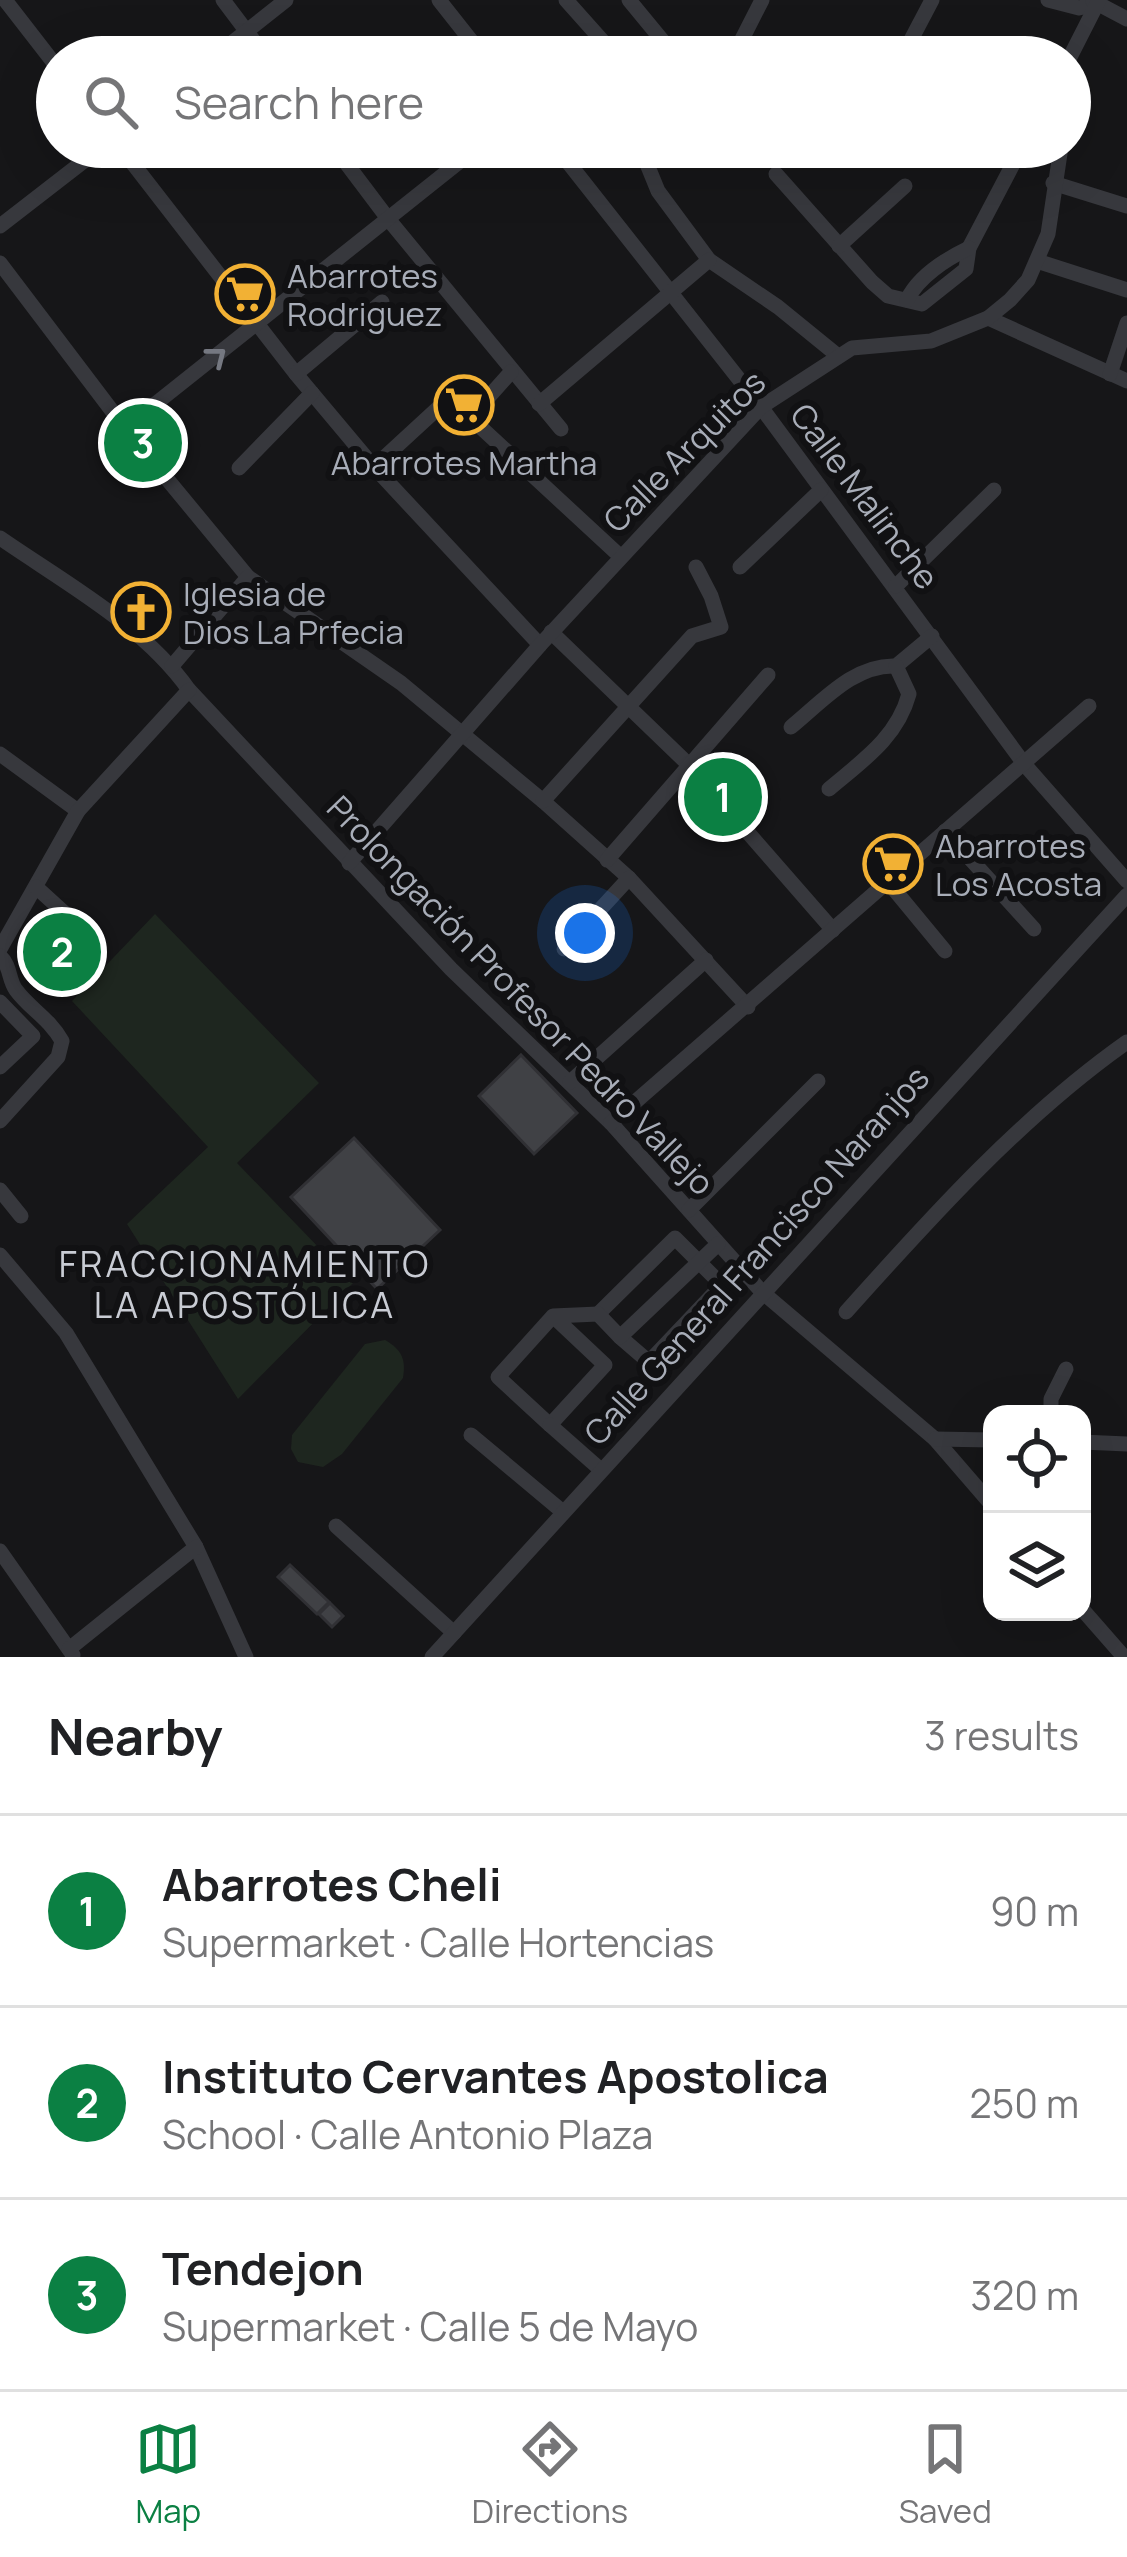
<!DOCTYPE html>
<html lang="en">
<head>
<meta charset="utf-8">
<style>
  :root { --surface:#fff; --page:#f2f2f2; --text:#202124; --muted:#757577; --line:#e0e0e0; --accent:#0b8043 }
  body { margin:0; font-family:Manrope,sans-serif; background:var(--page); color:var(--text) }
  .controls { position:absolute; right:36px; bottom:36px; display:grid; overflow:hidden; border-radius:24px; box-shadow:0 12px 48px #0002 }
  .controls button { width:108px; height:108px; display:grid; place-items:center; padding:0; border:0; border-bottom:3px solid var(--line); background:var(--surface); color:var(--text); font:60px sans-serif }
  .you { position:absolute; left:585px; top:933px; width:42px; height:42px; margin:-30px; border:9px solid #fff; border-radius:50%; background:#1a73e8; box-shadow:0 0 0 18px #1a73e833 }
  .badge { display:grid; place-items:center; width:78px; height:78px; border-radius:50%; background:var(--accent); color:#fff; font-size:39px; font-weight:700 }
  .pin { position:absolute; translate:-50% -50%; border:6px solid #fff; box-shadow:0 3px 12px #0006 }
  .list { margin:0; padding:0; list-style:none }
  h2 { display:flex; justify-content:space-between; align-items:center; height:156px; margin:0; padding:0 48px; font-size:51px }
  h2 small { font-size:39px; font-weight:400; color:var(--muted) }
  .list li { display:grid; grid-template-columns:78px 1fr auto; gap:36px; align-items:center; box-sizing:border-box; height:192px; padding:0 48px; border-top:3px solid var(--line) }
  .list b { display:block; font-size:45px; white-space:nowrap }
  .list p { margin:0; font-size:39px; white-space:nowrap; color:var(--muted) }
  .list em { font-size:39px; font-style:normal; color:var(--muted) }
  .icon { flex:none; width:66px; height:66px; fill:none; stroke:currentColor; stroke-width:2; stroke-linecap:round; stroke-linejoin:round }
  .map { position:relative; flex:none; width:1127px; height:1657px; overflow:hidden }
  .search { position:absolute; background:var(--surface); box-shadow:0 12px 48px #0002; left:36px; right:36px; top:36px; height:132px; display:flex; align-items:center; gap:30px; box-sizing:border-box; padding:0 42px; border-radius:66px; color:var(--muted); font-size:45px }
  .sheet { height:732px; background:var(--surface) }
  nav { display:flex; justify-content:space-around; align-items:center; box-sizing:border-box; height:168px; border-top:3px solid var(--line); background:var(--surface); font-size:33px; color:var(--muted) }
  nav a { display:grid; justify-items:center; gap:6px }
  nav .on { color:var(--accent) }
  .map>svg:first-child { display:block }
</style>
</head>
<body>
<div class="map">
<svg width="1127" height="1657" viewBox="0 0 1127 1657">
  <rect width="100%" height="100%" fill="#161618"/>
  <!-- green -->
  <g fill="#1e261f">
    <path d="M155,914L319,1083L237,1163L353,1283L238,1399L127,1224L208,1147L72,1001Z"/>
    <path d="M385,1340C402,1350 406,1359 403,1378L342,1454L323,1467L298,1462L291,1449L292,1435L365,1344Z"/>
  </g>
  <!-- building -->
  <g fill="#404145" stroke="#303034" stroke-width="3">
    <path d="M521,1055L577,1113L534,1154L479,1096Z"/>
    <path d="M354,1138L440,1230L377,1289L291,1197Z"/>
    <path d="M290,1565L329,1602L317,1614L278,1577Z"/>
    <path d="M330,1603L343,1616L332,1627L319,1614Z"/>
  </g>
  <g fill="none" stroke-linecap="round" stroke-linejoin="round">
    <!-- minor -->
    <g stroke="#37383d" stroke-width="15">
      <path d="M5,0L57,67"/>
      <path d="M223,0L266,57"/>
      <path d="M439,0L484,57"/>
      <path d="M566,0L607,46L612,57"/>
      <path d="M629,0L676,57"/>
      <path d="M1048,0L1079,8L1097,4"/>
      <path d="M1093,1L1127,19"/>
      <path d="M214,57L286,0"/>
      <path d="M733,57L762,0"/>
      <path d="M902,57L932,0"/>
      <path d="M1070,57L1099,0"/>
      <path d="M120,147L296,374L374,467L540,645"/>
      <path d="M334,147L389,220L561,429"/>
      <path d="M556,147L761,407L1025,765L1127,881"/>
      <path d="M640,147L658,191L709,260L778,307L837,355"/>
      <path d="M776,174L872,282L888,296L922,304L966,269L969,248L1022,147"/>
      <path d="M1053,183L1127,206"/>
      <path d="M0,226L102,147"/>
      <path d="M839,246L905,186"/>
      <path d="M1037,261L1127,290"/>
      <path d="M0,263L125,428L248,577L401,683L543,801L629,878L748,1007"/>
      <path d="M907,300C918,277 946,259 969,248"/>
      <path d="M988,318L1127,381"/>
      <path d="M296,374L382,302"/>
      <path d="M1110,374L1127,323"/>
      <path d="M539,404L709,260"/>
      <path d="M469,419L511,372"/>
      <path d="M125,428L478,147"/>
      <path d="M374,467L449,398L621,557"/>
      <path d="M239,468L312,393"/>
      <path d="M0,538C65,583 143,625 189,690L451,969L611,1123L762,1292L935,1439L992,1505"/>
      <path d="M740,567L821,490"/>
      <path d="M896,586L994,490"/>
      <path d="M551,632L689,765L833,930"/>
      <path d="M172,666L248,577"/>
      <path d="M791,727C822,702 854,664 896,666L932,636"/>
      <path d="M0,754L78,811"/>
      <path d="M829,789C862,761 897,738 909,694L896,666"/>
      <path d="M543,801L692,636L721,627L711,596L696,567"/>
      <path d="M945,831L1034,929"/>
      <path d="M607,860L768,675"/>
      <path d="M349,863L540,645L761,407L852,348L931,341L988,318L1010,300L1028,280L1048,234L1061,147"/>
      <path d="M888,882L945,951"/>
      <path d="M0,949L78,811L189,690"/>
      <path d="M564,949L629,878"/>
      <path d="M30,955L50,945L70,918L36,887"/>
      <path d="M0,956C11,966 8,979 16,990C30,1009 48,1017 62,1041L58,1057L0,1121"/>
      <path d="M0,1002L33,1036L0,1067"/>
      <path d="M570,1082L706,960"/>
      <path d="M611,1123L1089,706"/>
      <path d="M0,1190L21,1216"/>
      <path d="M689,1210L818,1081"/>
      <path d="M0,1255L66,1333L196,1547L246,1657"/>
      <path d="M846,1312C931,1217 1022,1116 1127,1042"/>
      <path d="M598,1314L675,1238L722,1285L649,1362L620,1337"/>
      <path d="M553,1316L605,1365L550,1425L498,1377L553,1316L598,1314L620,1337L718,1244"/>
      <path d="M1051,1414V1399L1066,1369"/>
      <path d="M550,1425L601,1470"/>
      <path d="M471,1435L563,1512"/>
      <path d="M935,1439L992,1440"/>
      <path d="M1082,1442L1127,1444"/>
      <path d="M336,1526L454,1633"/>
      <path d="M0,1551L73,1655"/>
      <path d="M1082,1609L1124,1657"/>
      <path d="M69,1649L196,1547"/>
      <path d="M432,1657L1127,895"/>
    </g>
  </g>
  <!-- one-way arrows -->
  <defs><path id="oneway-chevron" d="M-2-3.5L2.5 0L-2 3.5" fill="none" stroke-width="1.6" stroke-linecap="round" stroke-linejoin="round" transform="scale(3)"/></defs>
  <use stroke="#757881" href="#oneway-chevron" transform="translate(217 356) rotate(-38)"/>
  <!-- icons -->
  <defs>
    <g id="supermarket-ring" transform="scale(3)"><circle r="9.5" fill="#111113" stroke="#f2b134" stroke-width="1.5"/><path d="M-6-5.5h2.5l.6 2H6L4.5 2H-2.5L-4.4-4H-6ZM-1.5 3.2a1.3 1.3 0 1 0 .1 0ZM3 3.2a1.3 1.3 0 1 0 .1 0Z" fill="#f2b134"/></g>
    <g id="church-ring" transform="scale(3)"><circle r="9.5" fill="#111113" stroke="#f2b134" stroke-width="1.5"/><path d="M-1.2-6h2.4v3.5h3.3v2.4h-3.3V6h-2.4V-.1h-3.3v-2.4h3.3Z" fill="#f2b134"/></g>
  </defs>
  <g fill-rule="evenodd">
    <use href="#supermarket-ring" x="245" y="294"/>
    <use href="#supermarket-ring" x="464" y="405"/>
    <use href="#church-ring" x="141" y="612"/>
    <use href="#supermarket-ring" x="893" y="864"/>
  </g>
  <g text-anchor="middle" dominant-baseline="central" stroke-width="12" stroke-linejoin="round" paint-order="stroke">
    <!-- poi labels -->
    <g font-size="33" fill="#a8adb8" stroke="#111113" text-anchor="start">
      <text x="287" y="275">Abarrotes<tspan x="287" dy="38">Rodriguez</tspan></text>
      <text x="464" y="462" text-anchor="middle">Abarrotes Martha</text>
      <text x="183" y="593">Iglesia de<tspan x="183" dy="38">Dios La Prfecia</tspan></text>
      <text x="935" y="845">Abarrotes<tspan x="935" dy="38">Los Acosta</tspan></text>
    </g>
    <!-- street labels -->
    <g font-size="33" fill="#a8adb8" stroke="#111113">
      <text transform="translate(684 451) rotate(-45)">Calle Arquitos</text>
      <text transform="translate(865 496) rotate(53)">Calle Malinche</text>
      <text transform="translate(521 995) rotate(46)">Prolongación Profesor Pedro Vallejo</text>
      <text transform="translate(756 1255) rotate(-48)">Calle General Francisco Naranjos</text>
    </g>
    <!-- neighbourhood labels -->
    <g font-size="36" letter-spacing="3" fill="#c9ccd4" stroke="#111113">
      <text x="245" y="1263">FRACCIONAMIENTO<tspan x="245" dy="41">LA APOSTÓLICA</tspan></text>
    </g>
  </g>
</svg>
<div class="controls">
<button><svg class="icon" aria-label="locate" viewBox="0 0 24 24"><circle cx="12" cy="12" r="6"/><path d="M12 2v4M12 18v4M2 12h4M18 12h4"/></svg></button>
<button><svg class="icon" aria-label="layers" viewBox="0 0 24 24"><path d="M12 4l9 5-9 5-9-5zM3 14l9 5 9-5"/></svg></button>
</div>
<div class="you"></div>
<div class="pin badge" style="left:723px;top:797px">1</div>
<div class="pin badge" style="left:62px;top:952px">2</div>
<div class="pin badge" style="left:143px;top:443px">3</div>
<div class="search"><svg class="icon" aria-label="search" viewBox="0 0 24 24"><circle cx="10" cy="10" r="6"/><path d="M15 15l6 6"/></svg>Search here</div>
</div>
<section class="sheet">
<h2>Nearby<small>3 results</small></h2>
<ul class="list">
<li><span class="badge">1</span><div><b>Abarrotes Cheli</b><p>Supermarket · Calle Hortencias</p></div><em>90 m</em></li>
<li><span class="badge">2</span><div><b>Instituto Cervantes Apostolica</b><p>School · Calle Antonio Plaza</p></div><em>250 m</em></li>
<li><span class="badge">3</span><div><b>Tendejon</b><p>Supermarket · Calle 5 de Mayo</p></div><em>320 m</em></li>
</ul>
</section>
<nav>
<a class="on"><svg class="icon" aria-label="map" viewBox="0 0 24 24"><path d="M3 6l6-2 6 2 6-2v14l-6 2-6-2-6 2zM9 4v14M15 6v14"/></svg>Map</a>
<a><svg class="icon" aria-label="directions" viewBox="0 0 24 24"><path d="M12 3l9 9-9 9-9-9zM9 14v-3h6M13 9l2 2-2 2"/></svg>Directions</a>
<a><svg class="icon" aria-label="saved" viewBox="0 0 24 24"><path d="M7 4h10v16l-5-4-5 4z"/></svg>Saved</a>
</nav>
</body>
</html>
